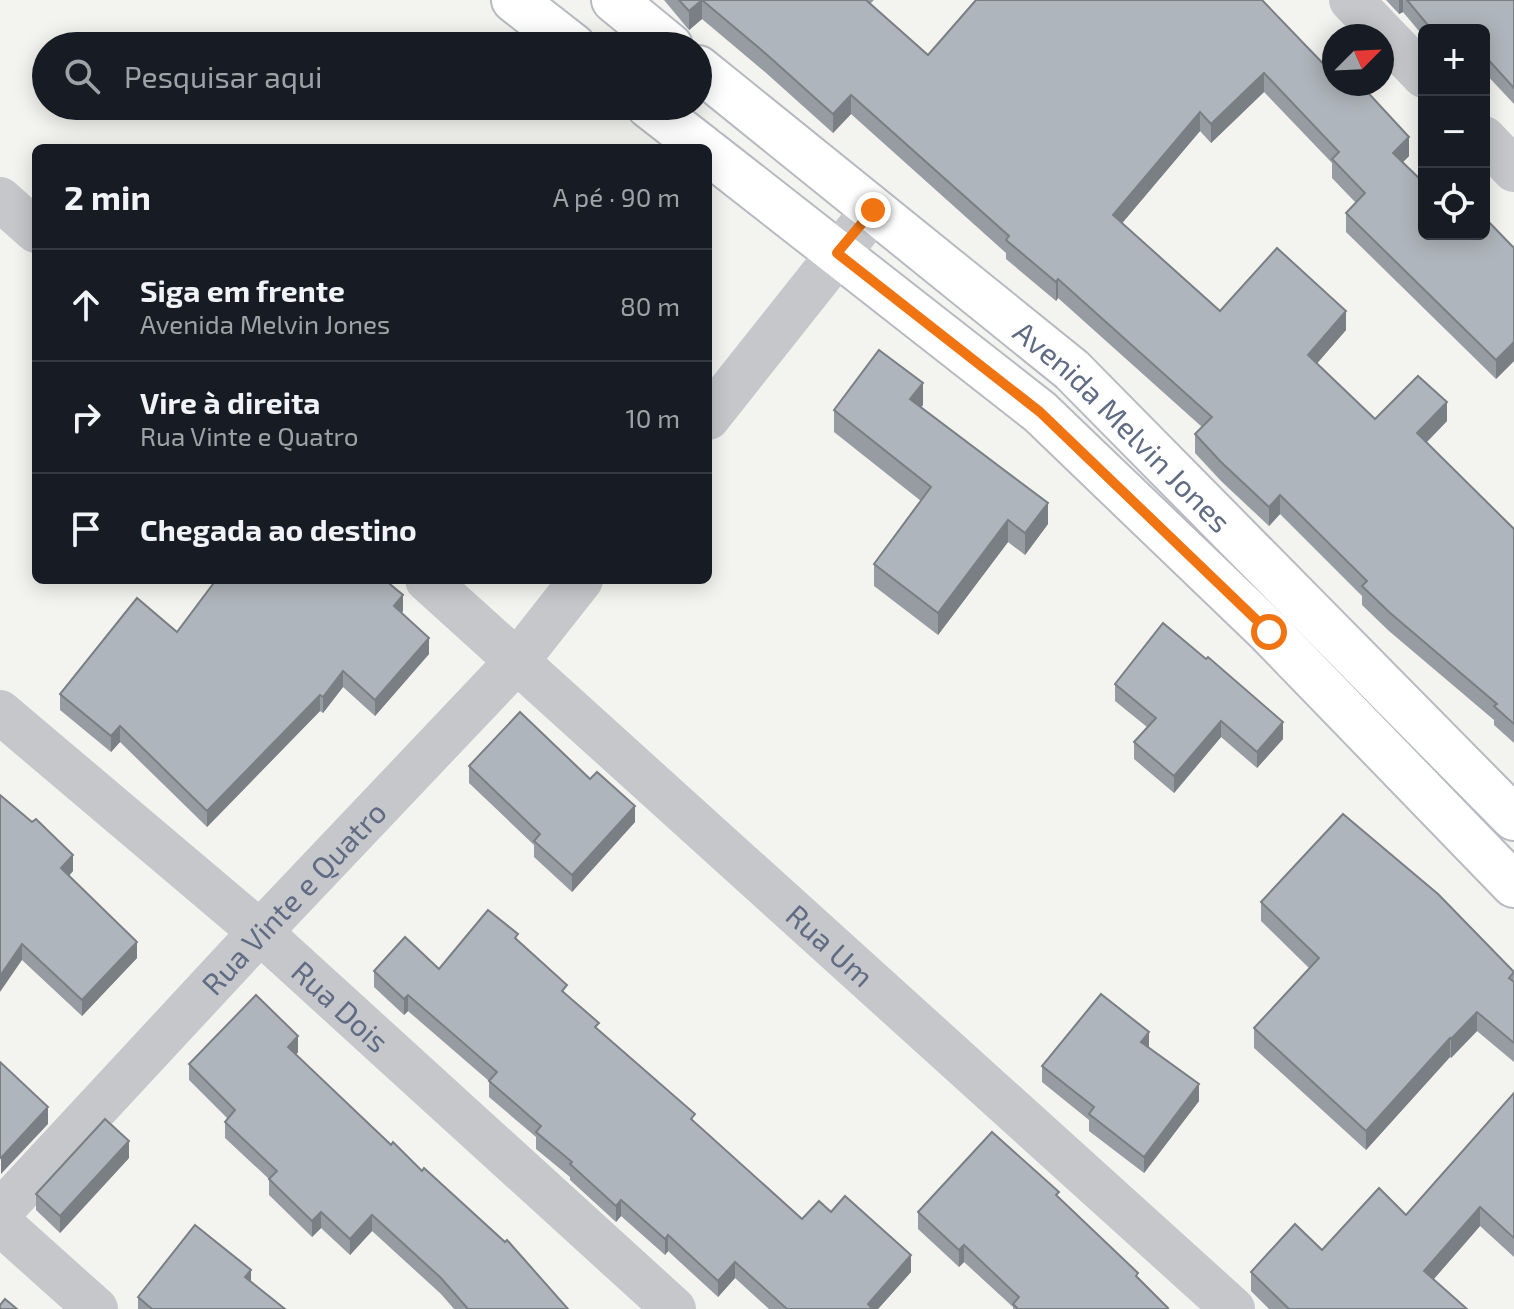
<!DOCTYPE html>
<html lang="pt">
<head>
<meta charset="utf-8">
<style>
  :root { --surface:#171b24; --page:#20242c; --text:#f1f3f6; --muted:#9ea1a6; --line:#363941 }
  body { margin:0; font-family:"Exo 2",sans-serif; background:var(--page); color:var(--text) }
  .controls { position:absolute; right:24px; top:24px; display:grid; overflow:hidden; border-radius:12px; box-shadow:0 4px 20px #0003 }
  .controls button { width:72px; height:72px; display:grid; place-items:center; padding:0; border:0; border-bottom:2px solid var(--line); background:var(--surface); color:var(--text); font:40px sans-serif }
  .compass { position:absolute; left:1322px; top:24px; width:72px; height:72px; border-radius:50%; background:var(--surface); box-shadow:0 4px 20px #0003; rotate:66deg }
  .stop { position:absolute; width:24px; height:24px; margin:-18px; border:6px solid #f07412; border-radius:50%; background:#fff }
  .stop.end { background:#f07412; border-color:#fff; box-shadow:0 2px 8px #0008 }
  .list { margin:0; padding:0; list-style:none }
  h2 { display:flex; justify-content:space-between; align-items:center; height:104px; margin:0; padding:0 32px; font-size:34px }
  h2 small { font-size:26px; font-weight:400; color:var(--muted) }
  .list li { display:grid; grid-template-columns:52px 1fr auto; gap:24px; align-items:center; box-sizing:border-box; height:112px; padding:0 32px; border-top:2px solid var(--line) }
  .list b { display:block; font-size:30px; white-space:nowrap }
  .list p { margin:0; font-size:26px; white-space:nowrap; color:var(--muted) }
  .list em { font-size:26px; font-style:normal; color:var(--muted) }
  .icon { flex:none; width:44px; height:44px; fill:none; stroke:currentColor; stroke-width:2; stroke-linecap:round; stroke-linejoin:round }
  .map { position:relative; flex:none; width:1514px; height:1309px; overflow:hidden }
  .search { position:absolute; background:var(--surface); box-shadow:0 4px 20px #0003; left:32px; top:32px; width:680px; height:88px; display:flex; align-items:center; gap:20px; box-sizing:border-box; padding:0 28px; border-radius:44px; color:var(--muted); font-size:30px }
  .panel { position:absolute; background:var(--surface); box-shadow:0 4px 20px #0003; left:32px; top:144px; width:680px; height:440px; border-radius:12px }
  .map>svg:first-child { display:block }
</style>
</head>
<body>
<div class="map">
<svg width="1514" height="1309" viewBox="0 0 1514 1309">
  <rect width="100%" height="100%" fill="#f3f4ef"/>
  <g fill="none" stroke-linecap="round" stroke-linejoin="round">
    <!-- secondary casing -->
    <g stroke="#b7bac0" stroke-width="48">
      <g id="secondary">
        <path d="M514,0L573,46"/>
        <path d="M614,0L670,46"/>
        <path id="s4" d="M698,68L1072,370L1514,818"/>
        <path d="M649,106L703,148"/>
        <path d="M708,152L1040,412L1269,632L1514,885"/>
      </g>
    </g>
    <!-- minor -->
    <g stroke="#c5c7cb" stroke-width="44">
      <path d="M1351,0L1424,76"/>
      <path d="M1484,138L1514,170"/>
      <path d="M0,199L36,231"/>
      <path d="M708,418L873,210"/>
      <path id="s1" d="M427,580L1233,1309"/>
      <path id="s2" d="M0,712L260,932L674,1309"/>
      <path id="s3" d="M0,1212L260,932L518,660L581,580"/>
      <path d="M0,1223L96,1309"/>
    </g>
    <!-- secondary -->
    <use href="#secondary" stroke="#fff" stroke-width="44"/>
  </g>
  <!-- wall -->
  <g fill="#969ca2">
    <path d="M664,0H874L870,4L928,55L1262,0L1409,156L1403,162L1424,234L1514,248V361L1496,379L1346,232V213L1356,203L1332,178V163L1264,92L1211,143L1200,131L1122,223L1220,311L1346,330L1317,363L1375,419L1447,421L1426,443L1514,529V743L1494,725V720L1389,631L1362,605V596L1280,514L1269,526L1221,481L1195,453V434L1202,427L1058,298L1056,301L1006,259V253L851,114L833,133L765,72L702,19L689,30Z"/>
    <path d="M1386,0H1514V104L1484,72V30H1424V37L1403,12L1399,14Z"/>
    <path d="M923,405L921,407L1048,524L1025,555L1008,542L938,635L874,586V564L921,501L834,432V410Z"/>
    <path d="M403,611L401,613L429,654L375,716L343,687L323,713L320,711L207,827L120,742L111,752L60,710V694Z"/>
    <path d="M1115,684L1283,739L1257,768L1221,737L1174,793L1134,759V742L1147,727L1115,701Z"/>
    <path d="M469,766L635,822L572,892L534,857V845L469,783Z"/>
    <path d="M0,795L73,871L69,876L137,958L82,1016L22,960Z"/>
    <path d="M1261,902L1514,972V1062L1477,1031L1451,1058L1450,1057L1366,1150L1254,1048V1028L1309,968L1261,921Z"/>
    <path d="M518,941L599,1030L695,1122L802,1219L831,1212L911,1272L878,1309H769L735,1278L718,1297L668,1251L665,1255L621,1216L616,1222L570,1180V1177L536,1149V1137L489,1097V1081L408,1011L404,1015L374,987V971L439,969Z"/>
    <path d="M1149,1047L1199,1101L1144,1173L1089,1131V1120L1042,1082V1066Z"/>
    <path d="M298,1052L296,1055L568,1309H454L441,1294L372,1231L350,1255L321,1228L312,1237L269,1195V1179L225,1138V1122L228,1119L189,1080V1064Z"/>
    <path d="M1514,1093V1257L1480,1226L1434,1279L1467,1309H1269L1251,1291V1272L1322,1250L1406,1215Z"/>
    <path d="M129,1158L60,1233L36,1210V1194Z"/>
    <path d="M1059,1197L1138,1279L1168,1309H1013V1307L964,1262L959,1267L918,1229V1212Z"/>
    <path d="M251,1282L285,1309H138V1297Z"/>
  </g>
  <!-- shaded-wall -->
  <g fill="#7a7f84">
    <path d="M702,0V19L689,30V11Z"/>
    <path d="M1399,0H1403V12L1399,14Z"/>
    <path d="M1264,73V92L1211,143V124Z"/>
    <path d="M851,95V114L833,133V114Z"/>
    <path d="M1200,112V131L1113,234V215Z"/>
    <path d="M1409,137V156L1393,172V153Z"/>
    <path d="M1058,279V298L1056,301V282Z"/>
    <path d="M1346,311V330L1308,374V355Z"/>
    <path d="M1514,342V361L1496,379V360Z"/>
    <path d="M923,383V405L910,421V399Z"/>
    <path d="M1447,402V421L1417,452V433Z"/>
    <path d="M1280,495V514L1269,526V507Z"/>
    <path d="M1048,503V524L1025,555V533Z"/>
    <path d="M1008,520V542L938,635V613Z"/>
    <path d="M403,595V611L394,622V606Z"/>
    <path d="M429,638V654L375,716V700Z"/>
    <path d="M343,671V687L323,713V697Z"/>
    <path d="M320,695V711L207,827V811Z"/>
    <path d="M1221,721V737L1174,793V776Z"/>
    <path d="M1283,722V739L1257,768V752Z"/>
    <path d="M120,726V742L111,752V736Z"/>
    <path d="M635,806V822L572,892V875Z"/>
    <path d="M73,855V871L61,884V868Z"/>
    <path d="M137,942V958L82,1016V1000Z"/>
    <path d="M22,944V960L0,992V976Z"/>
    <path d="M408,995V1011L404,1015V999Z"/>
    <path d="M1477,1012V1031L1451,1058V1039Z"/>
    <path d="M1149,1032V1049L1141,1042Z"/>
    <path d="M298,1036V1052L288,1063V1047Z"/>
    <path d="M1450,1038V1057L1366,1150V1131Z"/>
    <path d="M1199,1084V1101L1144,1173V1157Z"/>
    <path d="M48,1107V1124L1,1174V1158Z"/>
    <path d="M129,1141V1158L60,1233V1216Z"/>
    <path d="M621,1200V1216L616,1222V1206Z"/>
    <path d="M1480,1207V1226L1424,1290V1271Z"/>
    <path d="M321,1212V1228L312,1237V1221Z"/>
    <path d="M372,1215V1231L350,1255V1239Z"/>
    <path d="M668,1235V1251L665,1255V1239Z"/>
    <path d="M964,1245V1262L959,1267V1250Z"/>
    <path d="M911,1255V1272L878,1309H868V1304Z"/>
    <path d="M735,1262V1278L718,1297V1281Z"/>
    <path d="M251,1270V1287L245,1277Z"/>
  </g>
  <!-- building -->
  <g fill="#afb5bc" stroke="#7a7f84" stroke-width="2">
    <path d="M679,0H866L928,55L976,0H1262L1334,75V84H1360L1409,137L1393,153L1424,183V234H1484V217L1514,248V342L1496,360L1346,213L1365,193L1332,159L1339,152L1264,73L1211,124L1200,112L1113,215L1220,311L1277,248L1346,311L1308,355L1375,419L1418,376L1447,402L1417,433L1514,529V724L1494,706L1497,704L1389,612L1362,586L1367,581L1280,495L1269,507L1221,462L1195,434L1212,417L1058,279L1056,282L1006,240L1009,236L851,95L833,114L765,53L702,0L689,11Z"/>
    <path d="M1407,0H1514V88L1484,55V30H1461L1456,25L1450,30H1432Z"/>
    <path d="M879,350L923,383L910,399L1048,503L1025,533L1008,520L938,613L874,564L931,487L834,410Z"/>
    <path d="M216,580H385L403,595L394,606L429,638L375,700L343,671L323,697L320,695L207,811L120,726L111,736L60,694L137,598L177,632Z"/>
    <path d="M1163,623L1206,659L1208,657L1283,722L1257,752L1221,721L1174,776L1134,742L1156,718L1115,684Z"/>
    <path d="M520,712L590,779L597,772L635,806L572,875L534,841L540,834L469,766Z"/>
    <path d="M0,795L32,822L36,819L73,855L61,868L137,942L82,1000L22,944L0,976Z"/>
    <path d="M1343,814L1438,894L1514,972L1509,978L1514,982V1043L1477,1012L1451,1039L1450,1038L1366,1131L1254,1028L1319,958L1261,902Z"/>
    <path d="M488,910L518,934L515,938L567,985L562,991L599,1023L595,1027L695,1114L691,1119L802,1219L819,1201L831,1212L845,1196L911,1255L868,1304L872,1309H787L735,1262L718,1281L668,1235L665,1239L621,1200L616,1206L570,1164L572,1162L536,1132L541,1126L489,1081L497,1072L408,995L404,999L374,971L405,937L439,969Z"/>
    <path d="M1101,994L1149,1032L1141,1042L1199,1084L1144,1157L1089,1114L1094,1107L1042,1066Z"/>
    <path d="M256,995L298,1036L288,1047L391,1145L393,1142L422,1171L424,1168L505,1242L507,1240L568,1309H468L441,1278L372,1215L350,1239L321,1212L312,1221L269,1179L277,1171L225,1122L235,1110L189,1064Z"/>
    <path d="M0,1062L48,1107L1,1158L0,1157Z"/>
    <path d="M1514,1093V1238L1480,1207L1424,1271L1467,1309H1289L1251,1272L1295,1224L1322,1250L1379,1188L1406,1215Z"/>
    <path d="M105,1119L129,1141L60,1216L36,1194Z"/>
    <path d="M992,1132L1059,1192L1056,1195L1138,1273L1136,1276L1168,1308L1167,1309H1018L1013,1304L1019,1297L964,1245L959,1250L918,1212Z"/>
    <path d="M195,1225L251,1270L245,1277L285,1309H152L138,1297Z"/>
    <path d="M5,1299L17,1309H0V1305Z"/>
  </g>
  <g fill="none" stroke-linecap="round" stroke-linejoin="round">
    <!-- route -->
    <path stroke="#f07412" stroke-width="10" d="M873,210L837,253L1040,412L1269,632"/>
  </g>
  <g text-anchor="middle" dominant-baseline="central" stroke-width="8" stroke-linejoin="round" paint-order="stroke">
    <!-- street labels -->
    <g font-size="30" fill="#606c83" stroke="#fff">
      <text stroke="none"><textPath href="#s4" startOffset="556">Avenida Melvin Jones</textPath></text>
      <text stroke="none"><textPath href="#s3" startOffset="430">Rua Vinte e Quatro</textPath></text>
      <text stroke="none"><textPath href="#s1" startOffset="544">Rua Um</textPath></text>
      <text stroke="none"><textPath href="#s2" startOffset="450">Rua Dois</textPath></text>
    </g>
  </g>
</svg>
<div class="controls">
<button>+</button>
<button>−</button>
<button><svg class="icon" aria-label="locate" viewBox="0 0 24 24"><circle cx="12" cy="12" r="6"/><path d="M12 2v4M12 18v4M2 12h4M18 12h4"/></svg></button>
</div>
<svg class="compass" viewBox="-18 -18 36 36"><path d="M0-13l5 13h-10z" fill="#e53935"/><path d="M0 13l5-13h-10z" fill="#9ea1a6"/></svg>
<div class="stop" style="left:1269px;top:632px"></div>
<div class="stop end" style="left:873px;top:210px"></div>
<div class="search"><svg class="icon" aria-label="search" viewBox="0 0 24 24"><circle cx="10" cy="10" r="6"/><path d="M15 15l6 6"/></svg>Pesquisar aqui</div>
<section class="panel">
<h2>2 min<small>A pé · 90 m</small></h2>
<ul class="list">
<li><svg class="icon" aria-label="ahead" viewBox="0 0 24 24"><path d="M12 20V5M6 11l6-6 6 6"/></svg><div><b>Siga em frente</b><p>Avenida Melvin Jones</p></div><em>80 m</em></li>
<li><svg class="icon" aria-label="right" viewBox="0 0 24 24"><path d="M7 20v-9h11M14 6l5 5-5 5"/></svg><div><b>Vire à direita</b><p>Rua Vinte e Quatro</p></div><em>10 m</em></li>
<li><svg class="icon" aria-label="arrive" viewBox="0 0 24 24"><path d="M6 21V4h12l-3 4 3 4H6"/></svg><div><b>Chegada ao destino</b></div></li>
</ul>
</section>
</div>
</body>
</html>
